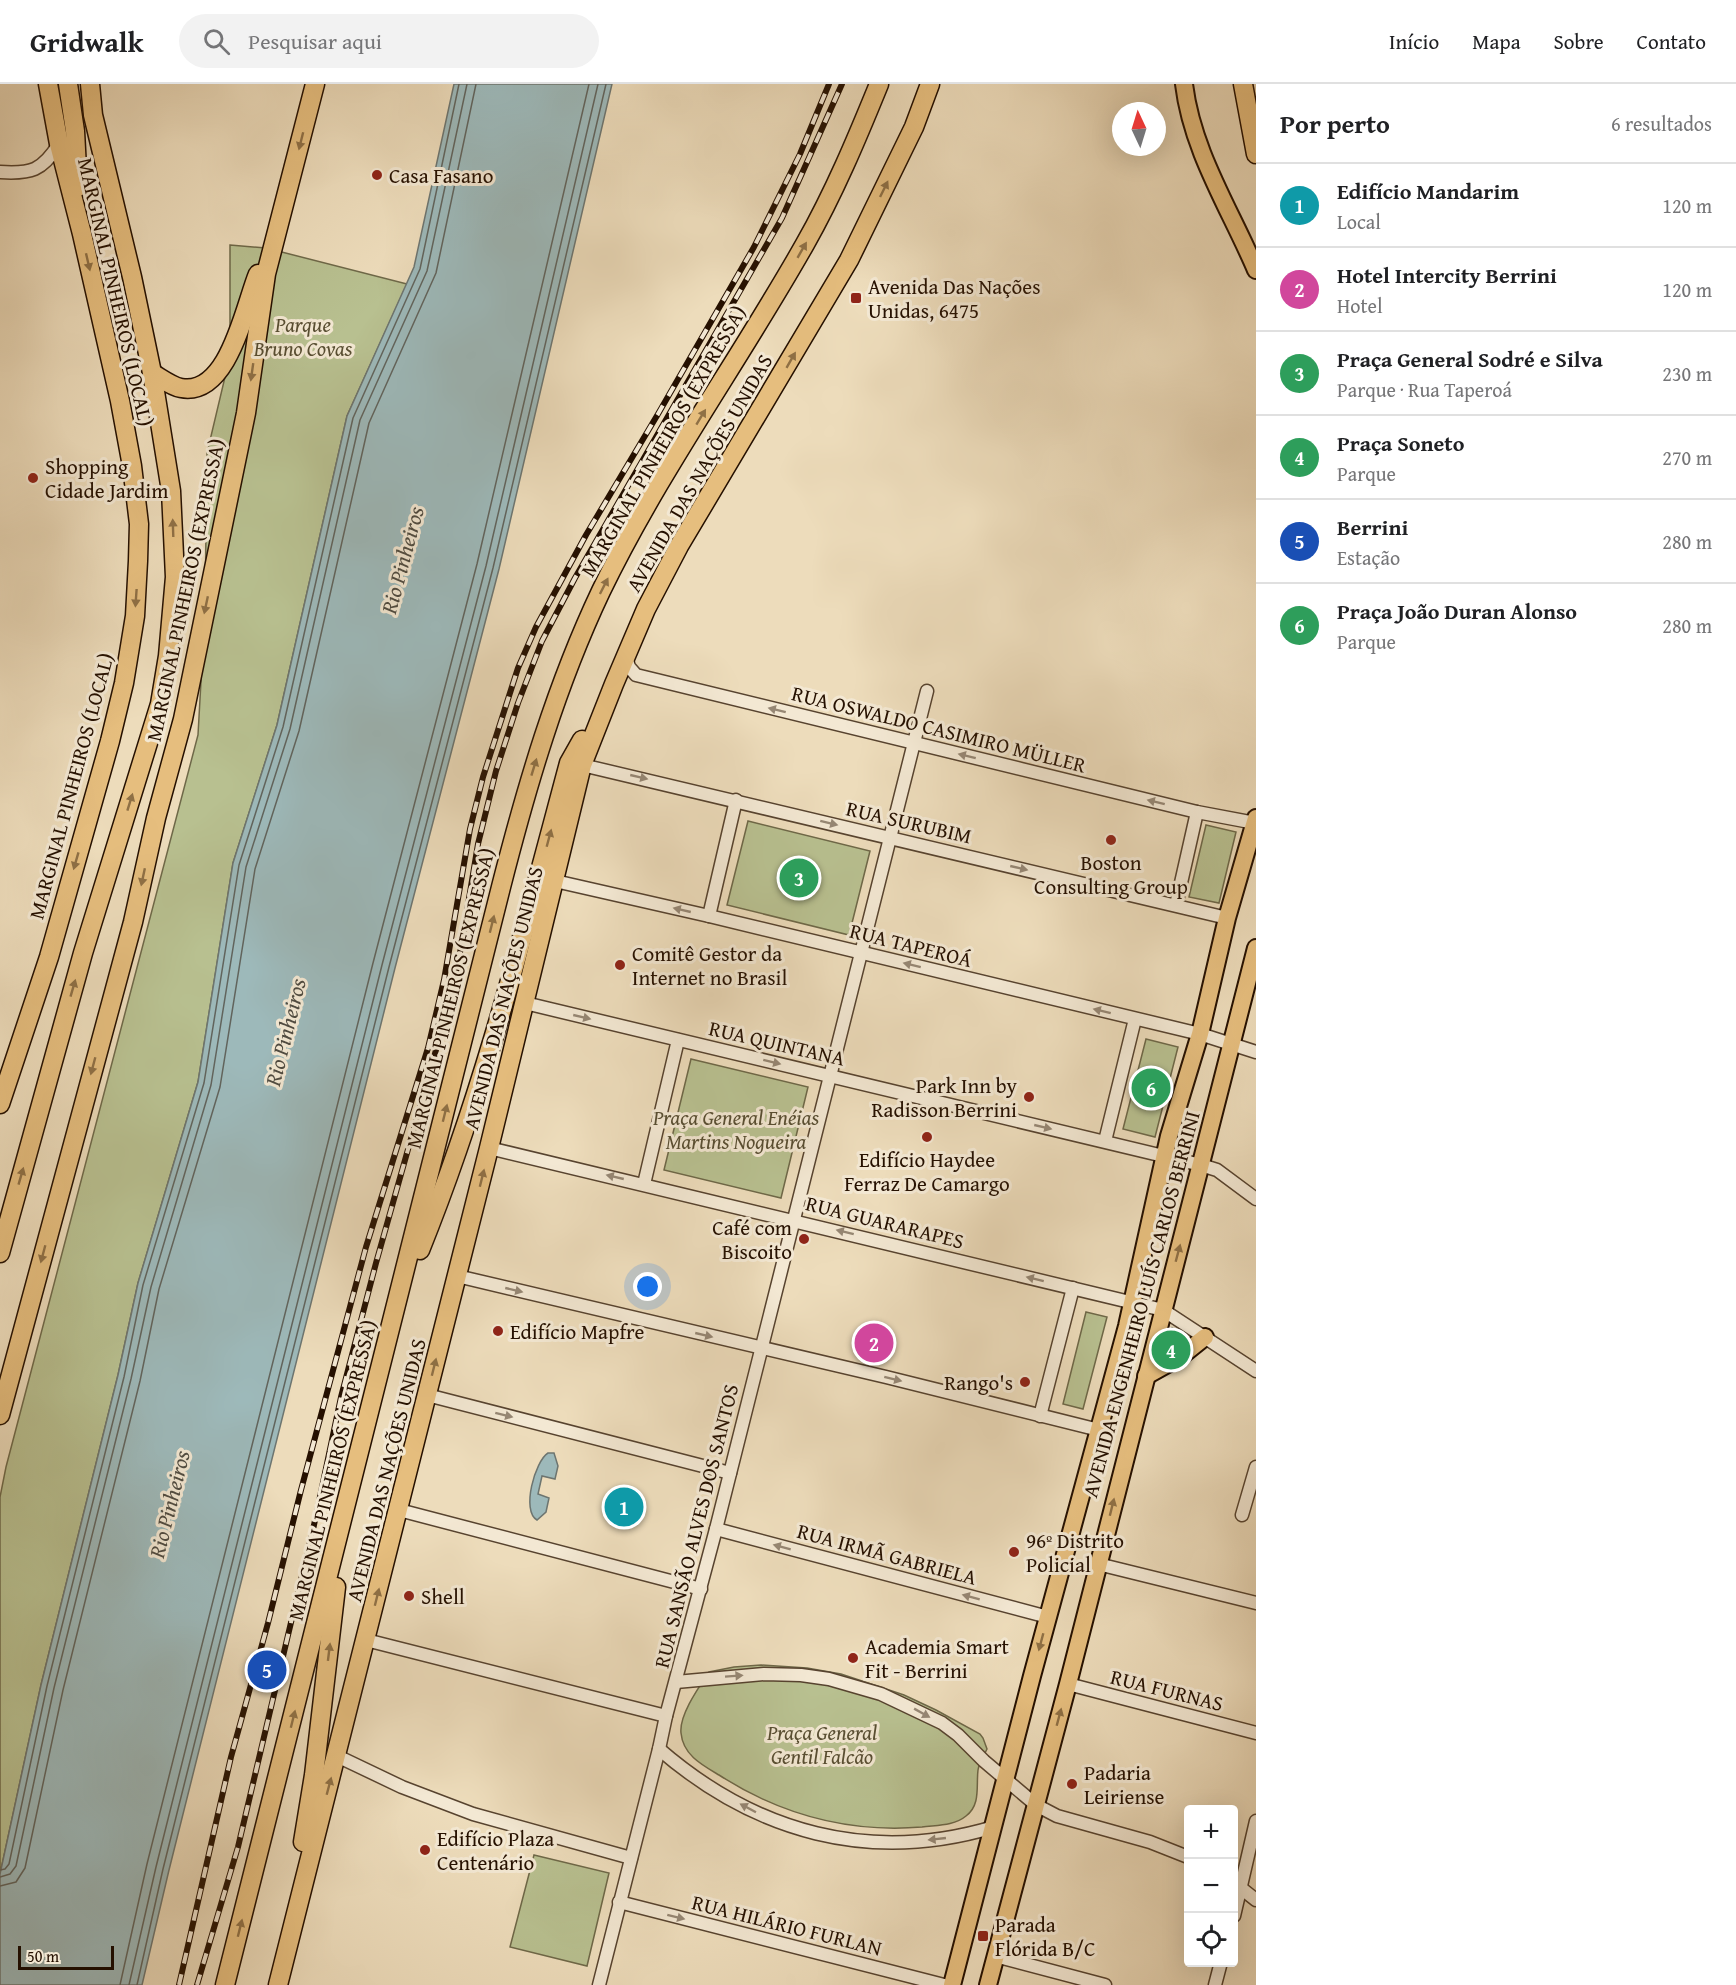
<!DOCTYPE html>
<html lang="pt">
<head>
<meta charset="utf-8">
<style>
  :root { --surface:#fff; --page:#f2f2f2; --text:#202124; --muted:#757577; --line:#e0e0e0; --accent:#8f2418 }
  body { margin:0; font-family:"Gentium Book Plus",serif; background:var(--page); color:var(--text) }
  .controls { position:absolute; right:18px; bottom:18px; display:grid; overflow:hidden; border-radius:6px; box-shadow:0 6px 24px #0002 }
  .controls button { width:54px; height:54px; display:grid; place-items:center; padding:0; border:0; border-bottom:2px solid var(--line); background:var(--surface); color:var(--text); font:30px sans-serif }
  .compass { position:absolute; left:1112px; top:18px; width:54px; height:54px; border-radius:50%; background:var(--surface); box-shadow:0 6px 24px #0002; rotate:356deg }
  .scale { position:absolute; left:18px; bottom:15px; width:96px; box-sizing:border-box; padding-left:6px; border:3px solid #251000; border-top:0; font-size:16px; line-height:21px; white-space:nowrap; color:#251000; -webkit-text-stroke:4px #f3e8d3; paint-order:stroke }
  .you { position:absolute; left:648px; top:1203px; width:21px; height:21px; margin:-15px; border:4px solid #fff; border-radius:50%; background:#1a73e8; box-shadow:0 0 0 9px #1a73e833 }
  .badge { display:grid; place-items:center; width:39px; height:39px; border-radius:50%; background:var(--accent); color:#fff; font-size:20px; font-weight:700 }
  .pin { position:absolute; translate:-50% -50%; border:3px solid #fff; box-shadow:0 2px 6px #0006 }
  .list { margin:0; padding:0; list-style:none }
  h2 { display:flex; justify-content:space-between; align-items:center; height:78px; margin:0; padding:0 24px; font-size:26px }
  h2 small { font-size:20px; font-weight:400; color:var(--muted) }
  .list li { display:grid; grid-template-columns:39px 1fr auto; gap:18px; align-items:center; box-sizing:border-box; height:84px; padding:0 24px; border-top:2px solid var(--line) }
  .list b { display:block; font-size:22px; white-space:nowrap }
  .list p { margin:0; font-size:20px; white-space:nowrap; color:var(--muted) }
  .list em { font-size:20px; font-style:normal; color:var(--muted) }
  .icon { flex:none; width:33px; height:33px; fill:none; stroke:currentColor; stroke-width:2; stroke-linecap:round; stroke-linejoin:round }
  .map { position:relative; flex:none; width:1256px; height:1901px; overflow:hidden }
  header { display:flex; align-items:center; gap:36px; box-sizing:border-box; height:84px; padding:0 30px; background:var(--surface); border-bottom:2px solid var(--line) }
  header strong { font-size:28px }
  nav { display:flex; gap:33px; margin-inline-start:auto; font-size:21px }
  .search { width:420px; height:54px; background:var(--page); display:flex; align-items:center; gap:15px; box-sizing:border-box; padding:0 21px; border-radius:33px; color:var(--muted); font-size:22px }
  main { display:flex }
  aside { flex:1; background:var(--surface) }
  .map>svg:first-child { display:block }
</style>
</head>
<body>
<header>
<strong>Gridwalk</strong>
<div class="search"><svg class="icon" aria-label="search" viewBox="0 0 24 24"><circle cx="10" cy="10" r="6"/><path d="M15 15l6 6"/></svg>Pesquisar aqui</div>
<nav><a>Início</a><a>Mapa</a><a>Sobre</a><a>Contato</a></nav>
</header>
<main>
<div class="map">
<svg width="1256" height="1901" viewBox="0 0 1256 1901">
  <rect width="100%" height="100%" fill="#eddcbb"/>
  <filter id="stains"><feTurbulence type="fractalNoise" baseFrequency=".00333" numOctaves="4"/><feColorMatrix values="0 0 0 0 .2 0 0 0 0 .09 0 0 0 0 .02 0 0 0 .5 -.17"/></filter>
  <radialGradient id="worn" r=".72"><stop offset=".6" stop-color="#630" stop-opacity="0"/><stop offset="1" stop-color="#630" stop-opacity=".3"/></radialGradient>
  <!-- green -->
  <g fill="#b8c090" stroke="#6e6848" stroke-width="1.5">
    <path d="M230,161L266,164L407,200L347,332L277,641L233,779L198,998L138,1199L118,1291L41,1601L0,1790V1413L6,1383L198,651L205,526L207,369L230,272Z"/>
    <path d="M748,737L870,767L849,851L727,821Z"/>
    <path d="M1206,741L1236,748L1219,819L1189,813Z"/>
    <path d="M1146,955L1178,963L1155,1053L1123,1045Z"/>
    <path d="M691,975L808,1003L781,1114L664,1086Z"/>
    <path d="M1086,1228L1107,1233L1083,1325L1063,1320Z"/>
    <path d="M1172,1244L1194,1258L1161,1275Z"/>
    <path d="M761,1581L807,1584L841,1590L904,1611L936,1626L980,1650L983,1654L987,1665C984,1671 979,1679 978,1686C976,1702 981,1721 966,1732C954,1742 937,1741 922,1743C849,1749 781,1731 719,1691C702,1681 683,1671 681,1649C679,1631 699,1603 709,1588L734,1583Z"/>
    <path d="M534,1771L609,1789L587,1882L510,1863Z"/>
  </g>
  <!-- water -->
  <g fill="#9db9ba" stroke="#6d7570" stroke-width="1.5">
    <path d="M454,0H612L499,485L395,884L169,1786L142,1901H0V1790L41,1601L118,1291L138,1199L198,998L233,779L277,641L347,332L414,183Z"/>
    <path d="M548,1369H554L558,1382L555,1395L542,1392L538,1410L549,1414L546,1428L537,1436C521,1427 535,1377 548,1369Z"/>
  </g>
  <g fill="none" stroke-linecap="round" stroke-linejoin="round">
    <!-- shore -->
    <g stroke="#61645d" stroke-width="1.5">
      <path d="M0,1786L5,1785L9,1780L47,1602L124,1293L143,1201L204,999L239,781L283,643L353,334L420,185L459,0"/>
      <path d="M0,1793L10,1790L16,1782L54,1604L131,1295L151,1203L211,1001L246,783L290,645L360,336L427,187L467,0"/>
      <path d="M0,1802L16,1798L25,1784L63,1606L140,1297L159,1205L220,1003L255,785L299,647L369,339L436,189L476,0"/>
      <path d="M120,1901L147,1780L373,879L477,480L589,0"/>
      <path d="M129,1901L156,1783L382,881L486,482L598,0"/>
      <path d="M137,1901L163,1785L389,883L493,484L606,0"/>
    </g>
    <!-- minor casing -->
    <g stroke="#57432f" stroke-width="15">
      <g id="minor">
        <path d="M0,88C31,90 42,87 59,60"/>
        <path d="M626,573L629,583L636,591L1197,728L1255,739"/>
        <path d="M582,681L1227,834"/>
        <path d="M555,797L709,832L1200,950L1256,968"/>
        <path d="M1176,821L1197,728"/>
        <path d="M709,832L736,716"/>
        <path d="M525,919L1201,1081L1217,1086L1256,1115"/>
        <path d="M1105,1057L1135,935"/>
        <path d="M489,1064L1163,1226L1256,1287"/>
        <path d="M644,1100L678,956"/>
        <path d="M457,1192L886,1293L1099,1346"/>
        <path d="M427,1311L730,1389"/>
        <path d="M1040,1332L1073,1204"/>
        <path d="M399,1426L701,1505"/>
        <path d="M1242,1431L1256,1383"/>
        <path d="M716,1445L1048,1533"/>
        <path d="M1098,1480L1256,1519"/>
        <path d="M366,1556L666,1632"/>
        <path d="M676,1598L764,1590L801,1591L829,1595L881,1610L942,1639L958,1651L984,1677L1036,1721L1057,1732L1150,1758L1188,1773"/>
        <path d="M1068,1600L1256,1649"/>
        <path d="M659,1665C756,1749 870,1780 994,1743"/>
        <path d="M337,1672L402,1703L473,1730L631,1774"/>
        <path d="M1237,1801L1256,1816"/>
        <path d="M619,1818L944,1901"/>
        <path d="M1234,1832L1256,1737"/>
        <path d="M995,1872L1105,1901"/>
        <path d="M599,1901L659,1665L666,1632L716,1445L927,607"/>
        <path d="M1215,1901L1221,1878"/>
      </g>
    </g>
    <!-- major casing -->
    <g stroke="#251000" stroke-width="20">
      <g id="major">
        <path d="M1184,0C1192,67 1230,125 1256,186"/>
        <path d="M1146,1292L1180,1273L1205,1253"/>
        <path d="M952,1901L1032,1592L1127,1242L1169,1052L1200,950L1227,834L1256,734"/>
        <path d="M988,1901L1068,1600L1256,864"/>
      </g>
    </g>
    <!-- highway casing -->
    <g stroke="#251000" stroke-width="21">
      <g id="highway">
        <path d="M68,0L75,47L78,103"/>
        <path d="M1243,0L1256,70"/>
        <path d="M152,289C161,294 171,302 181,304C229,313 245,221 258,190"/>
        <path d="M0,1020L49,873L110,657L124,599L135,532L138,477L139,440L132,382L120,317L82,150L59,60L48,0"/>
        <path d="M420,1166C484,1008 525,843 569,679L582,656"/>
        <path d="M0,1169L83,869L160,620L168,572L175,493L171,407L152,289L132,193L93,31L90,0"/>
        <path d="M0,1331L133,838L156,734L183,635L246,329L266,190L315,0"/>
        <path d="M303,1758L314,1691L336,1503"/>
        <path d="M225,1901L501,803C527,701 556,602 601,507C659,387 739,277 805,160C834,109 857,54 879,0"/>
        <path d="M278,1901L489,1064L582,681L614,600L646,525L679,462L849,176L914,43L930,0"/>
      </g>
    </g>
    <!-- minor -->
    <use href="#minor" stroke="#f3e8d3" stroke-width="12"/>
    <!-- major -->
    <use href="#major" stroke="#e6be7e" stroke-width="16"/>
    <!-- highway -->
    <use href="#highway" stroke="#e6be7e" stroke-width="18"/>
    <!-- rail casing -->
    <g stroke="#251000" stroke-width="6">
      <g id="rail">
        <path d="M179,1901L231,1673L268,1539L301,1406L366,1163L428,964L444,896L470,745L483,693L518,584L536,543L586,451L658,330L754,163L800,70L829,0"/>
        <path d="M197,1901L238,1763L314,1441L341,1313L376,1179L445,934L459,875L478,760L496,687L518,619L542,557L575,494L782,134L842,0"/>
      </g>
    </g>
    <!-- rail -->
    <use href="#rail" stroke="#f3e8d3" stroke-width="4" stroke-dasharray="11" stroke-linecap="butt"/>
  </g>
  <!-- one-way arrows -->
  <defs><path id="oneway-solid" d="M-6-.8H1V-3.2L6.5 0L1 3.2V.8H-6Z" transform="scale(1.5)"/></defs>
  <g fill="#8f7045">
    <use href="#oneway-solid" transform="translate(301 57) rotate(104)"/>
    <use href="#oneway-solid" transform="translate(884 105) rotate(-64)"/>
    <use href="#oneway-solid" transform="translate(802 166) rotate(-60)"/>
    <use href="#oneway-solid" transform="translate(88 178) rotate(77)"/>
    <use href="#oneway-solid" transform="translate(791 276) rotate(-60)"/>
    <use href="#oneway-solid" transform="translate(252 288) rotate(98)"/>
    <use href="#oneway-solid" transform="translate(701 333) rotate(-59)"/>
    <use href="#oneway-solid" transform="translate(173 444) rotate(-92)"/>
    <use href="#oneway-solid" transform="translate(604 502) rotate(-63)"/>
    <use href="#oneway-solid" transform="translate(136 514) rotate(94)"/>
    <use href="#oneway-solid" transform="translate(206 521) rotate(102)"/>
    <use href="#oneway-solid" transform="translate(534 683) rotate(-73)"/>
    <use href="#oneway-solid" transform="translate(130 718) rotate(-73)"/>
    <use href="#oneway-solid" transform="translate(549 754) rotate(-75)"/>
    <use href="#oneway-solid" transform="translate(76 777) rotate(106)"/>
    <use href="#oneway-solid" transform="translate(143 793) rotate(102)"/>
    <use href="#oneway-solid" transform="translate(492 840) rotate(-76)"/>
    <use href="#oneway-solid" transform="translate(73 904) rotate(-74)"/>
    <use href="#oneway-solid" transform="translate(93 982) rotate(105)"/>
    <use href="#oneway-solid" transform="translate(445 1029) rotate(-76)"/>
    <use href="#oneway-solid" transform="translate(21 1092) rotate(-74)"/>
    <use href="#oneway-solid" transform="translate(482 1094) rotate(-76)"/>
    <use href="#oneway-solid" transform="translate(1178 1169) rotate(-75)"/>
    <use href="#oneway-solid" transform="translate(43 1170) rotate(105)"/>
    <use href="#oneway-solid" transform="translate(434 1283) rotate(-76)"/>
    <use href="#oneway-solid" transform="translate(1112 1423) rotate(-76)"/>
    <use href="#oneway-solid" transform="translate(377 1513) rotate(-76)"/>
    <use href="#oneway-solid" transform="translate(1041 1558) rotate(105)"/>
    <use href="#oneway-solid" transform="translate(329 1568) rotate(-83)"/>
    <use href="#oneway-solid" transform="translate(1059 1633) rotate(-75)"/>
    <use href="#oneway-solid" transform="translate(293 1635) rotate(-76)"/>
    <use href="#oneway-solid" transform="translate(329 1702) rotate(-75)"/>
    <use href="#oneway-solid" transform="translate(240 1844) rotate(-76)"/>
  </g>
  <g fill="#968774">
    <use href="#oneway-solid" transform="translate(777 626) rotate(-166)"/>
    <use href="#oneway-solid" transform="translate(967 672) rotate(-166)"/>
    <use href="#oneway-solid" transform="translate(639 693) rotate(13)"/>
    <use href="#oneway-solid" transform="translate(1156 718) rotate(-166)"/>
    <use href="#oneway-solid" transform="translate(829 739) rotate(14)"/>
    <use href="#oneway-solid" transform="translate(1019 784) rotate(13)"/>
    <use href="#oneway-solid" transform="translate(682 826) rotate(-167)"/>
    <use href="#oneway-solid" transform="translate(912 881) rotate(-166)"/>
    <use href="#oneway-solid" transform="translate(1102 927) rotate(-166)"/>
    <use href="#oneway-solid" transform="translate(582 933) rotate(13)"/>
    <use href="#oneway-solid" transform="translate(772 978) rotate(14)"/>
    <use href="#oneway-solid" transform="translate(1043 1043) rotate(13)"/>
    <use href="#oneway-solid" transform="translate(615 1093) rotate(-167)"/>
    <use href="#oneway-solid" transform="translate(845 1148) rotate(-166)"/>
    <use href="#oneway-solid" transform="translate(1035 1195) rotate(-166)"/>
    <use href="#oneway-solid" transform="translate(514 1206) rotate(13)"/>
    <use href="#oneway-solid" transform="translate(704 1251) rotate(13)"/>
    <use href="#oneway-solid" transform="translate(893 1295) rotate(14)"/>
    <use href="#oneway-solid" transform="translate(504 1331) rotate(14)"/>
    <use href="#oneway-solid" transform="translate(782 1463) rotate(-165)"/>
    <use href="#oneway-solid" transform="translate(971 1513) rotate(-165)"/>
    <use href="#oneway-solid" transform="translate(734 1592) rotate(-4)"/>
    <use href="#oneway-solid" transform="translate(922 1629) rotate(29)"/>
    <use href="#oneway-solid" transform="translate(748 1724) rotate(-152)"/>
    <use href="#oneway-solid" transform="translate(937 1755) rotate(174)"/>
    <use href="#oneway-solid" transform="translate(676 1833) rotate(14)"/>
  </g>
  <!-- markers -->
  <g fill="#8f2418" stroke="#f3e8d3" stroke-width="2">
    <circle cx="377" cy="91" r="6"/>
    <rect x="850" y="208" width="12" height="12" rx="3"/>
    <circle cx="33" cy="394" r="6"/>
    <circle cx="1111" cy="756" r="6"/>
    <circle cx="620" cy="881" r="6"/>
    <circle cx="1029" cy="1013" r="6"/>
    <circle cx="927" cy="1053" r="6"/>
    <circle cx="804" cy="1155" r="6"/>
    <circle cx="498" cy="1247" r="6"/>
    <circle cx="1025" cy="1298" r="6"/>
    <circle cx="1014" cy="1468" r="6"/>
    <circle cx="409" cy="1512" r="6"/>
    <circle cx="853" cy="1574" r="6"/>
    <circle cx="1072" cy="1700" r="6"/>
    <circle cx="425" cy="1766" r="6"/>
    <rect x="977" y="1846" width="12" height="12" rx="3"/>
  </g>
  <g text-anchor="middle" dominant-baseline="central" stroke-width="6" stroke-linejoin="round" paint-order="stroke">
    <!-- poi labels -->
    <g font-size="21" fill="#251000" stroke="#f3e8d3" text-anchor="start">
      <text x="389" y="91">Casa Fasano</text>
      <text x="868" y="202">Avenida Das Nações<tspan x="868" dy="24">Unidas, 6475</tspan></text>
      <text x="45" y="382">Shopping<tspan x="45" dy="24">Cidade Jardim</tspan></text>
      <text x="1111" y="778" text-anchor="middle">Boston<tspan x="1111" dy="24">Consulting Group</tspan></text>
      <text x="632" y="869">Comitê Gestor da<tspan x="632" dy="24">Internet no Brasil</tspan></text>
      <text x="1017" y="1001" text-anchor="end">Park Inn by<tspan x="1017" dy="24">Radisson Berrini</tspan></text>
      <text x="927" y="1075" text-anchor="middle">Edifício Haydee<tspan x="927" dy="24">Ferraz De Camargo</tspan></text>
      <text x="792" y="1143" text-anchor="end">Café com<tspan x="792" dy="24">Biscoito</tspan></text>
      <text x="510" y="1247">Edifício Mapfre</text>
      <text x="1013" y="1298" text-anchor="end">Rango's</text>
      <text x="1026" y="1456">96º Distrito<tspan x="1026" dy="24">Policial</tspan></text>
      <text x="421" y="1512">Shell</text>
      <text x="865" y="1562">Academia Smart<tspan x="865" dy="24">Fit - Berrini</tspan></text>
      <text x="1084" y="1688">Padaria<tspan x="1084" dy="24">Leiriense</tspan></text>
      <text x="437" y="1754">Edifício Plaza<tspan x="437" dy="24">Centenário</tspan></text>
      <text x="995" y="1840">Parada<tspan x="995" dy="24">Flórida B/C</tspan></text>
    </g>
    <!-- street labels -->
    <g font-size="21" fill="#251000" stroke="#f3e8d3">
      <text transform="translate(116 208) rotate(77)">MARGINAL PINHEIROS (LOCAL)</text>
      <text transform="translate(663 357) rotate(-60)">MARGINAL PINHEIROS (EXPRESSA)</text>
      <text transform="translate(699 389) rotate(-60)">AVENIDA DAS NAÇÕES UNIDAS</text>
      <text transform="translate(185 506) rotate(-78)">MARGINAL PINHEIROS (EXPRESSA)</text>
      <text transform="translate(939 645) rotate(14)">RUA OSWALDO CASIMIRO MÜLLER</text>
      <text transform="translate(71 702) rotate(-75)">MARGINAL PINHEIROS (LOCAL)</text>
      <text transform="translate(909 738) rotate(13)">RUA SURUBIM</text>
      <text transform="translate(911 861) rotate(14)">RUA TAPEROÁ</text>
      <text transform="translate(450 914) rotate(-76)">MARGINAL PINHEIROS (EXPRESSA)</text>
      <text transform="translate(503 914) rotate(-76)">AVENIDA DAS NAÇÕES UNIDAS</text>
      <text transform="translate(777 959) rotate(13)">RUA QUINTANA</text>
      <text transform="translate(885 1138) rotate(14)">RUA GUARARAPES</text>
      <text transform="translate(1141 1220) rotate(-75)">AVENIDA ENGENHEIRO LUÍS CARLOS BERRINI</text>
      <text transform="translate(332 1386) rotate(-76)">MARGINAL PINHEIROS (EXPRESSA)</text>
      <text transform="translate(386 1386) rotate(-76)">AVENIDA DAS NAÇÕES UNIDAS</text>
      <text transform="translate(696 1442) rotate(-76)">RUA SANSÃO ALVES DOS SANTOS</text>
      <text transform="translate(887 1470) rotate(15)">RUA IRMÃ GABRIELA</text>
      <text transform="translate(1167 1606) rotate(14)">RUA FURNAS</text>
      <text transform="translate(787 1841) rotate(14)">RUA HILÁRIO FURLAN</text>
    </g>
    <!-- park labels -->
    <g font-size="21" font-style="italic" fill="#584e32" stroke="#f3e8d3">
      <text x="303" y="240">Parque<tspan x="303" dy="24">Bruno Covas</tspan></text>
      <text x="736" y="1033">Praça General Enéias<tspan x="736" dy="24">Martins Nogueira</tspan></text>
      <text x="822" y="1648">Praça General<tspan x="822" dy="24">Gentil Falcão</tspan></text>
    </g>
    <!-- water labels -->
    <g font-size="22" font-style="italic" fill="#4f4b41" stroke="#f3e8d3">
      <text transform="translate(402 476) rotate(-75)">Rio Pinheiros</text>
      <text transform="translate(285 948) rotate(-76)">Rio Pinheiros</text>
      <text transform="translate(169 1420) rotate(-76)">Rio Pinheiros</text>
    </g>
  </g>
  <rect width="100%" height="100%" filter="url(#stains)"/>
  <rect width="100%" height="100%" fill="url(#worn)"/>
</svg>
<div class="controls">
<button>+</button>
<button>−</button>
<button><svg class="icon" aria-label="locate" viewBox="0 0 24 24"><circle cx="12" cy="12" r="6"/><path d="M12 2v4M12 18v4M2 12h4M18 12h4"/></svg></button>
</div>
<svg class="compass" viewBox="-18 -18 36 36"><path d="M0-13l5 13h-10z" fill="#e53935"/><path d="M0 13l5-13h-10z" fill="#757577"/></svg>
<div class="scale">50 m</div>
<div class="you"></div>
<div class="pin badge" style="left:624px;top:1423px;background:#0f9aa8">1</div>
<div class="pin badge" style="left:874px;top:1259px;background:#d1479c">2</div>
<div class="pin badge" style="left:799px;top:794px;background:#2e9e5b">3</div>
<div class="pin badge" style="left:1171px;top:1266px;background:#2e9e5b">4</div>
<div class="pin badge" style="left:267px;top:1586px;background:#1a4fb4">5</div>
<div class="pin badge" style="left:1151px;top:1004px;background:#2e9e5b">6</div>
</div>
<aside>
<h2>Por perto<small>6 resultados</small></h2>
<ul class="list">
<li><span class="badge" style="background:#0f9aa8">1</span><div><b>Edifício Mandarim</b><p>Local</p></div><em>120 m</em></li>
<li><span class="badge" style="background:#d1479c">2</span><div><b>Hotel Intercity Berrini</b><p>Hotel</p></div><em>120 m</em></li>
<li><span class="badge" style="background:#2e9e5b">3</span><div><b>Praça General Sodré e Silva</b><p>Parque · Rua Taperoá</p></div><em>230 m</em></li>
<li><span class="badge" style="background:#2e9e5b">4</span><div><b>Praça Soneto</b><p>Parque</p></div><em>270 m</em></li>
<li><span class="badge" style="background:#1a4fb4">5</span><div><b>Berrini</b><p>Estação</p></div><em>280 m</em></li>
<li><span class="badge" style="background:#2e9e5b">6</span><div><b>Praça João Duran Alonso</b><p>Parque</p></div><em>280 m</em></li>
</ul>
</aside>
</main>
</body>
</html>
